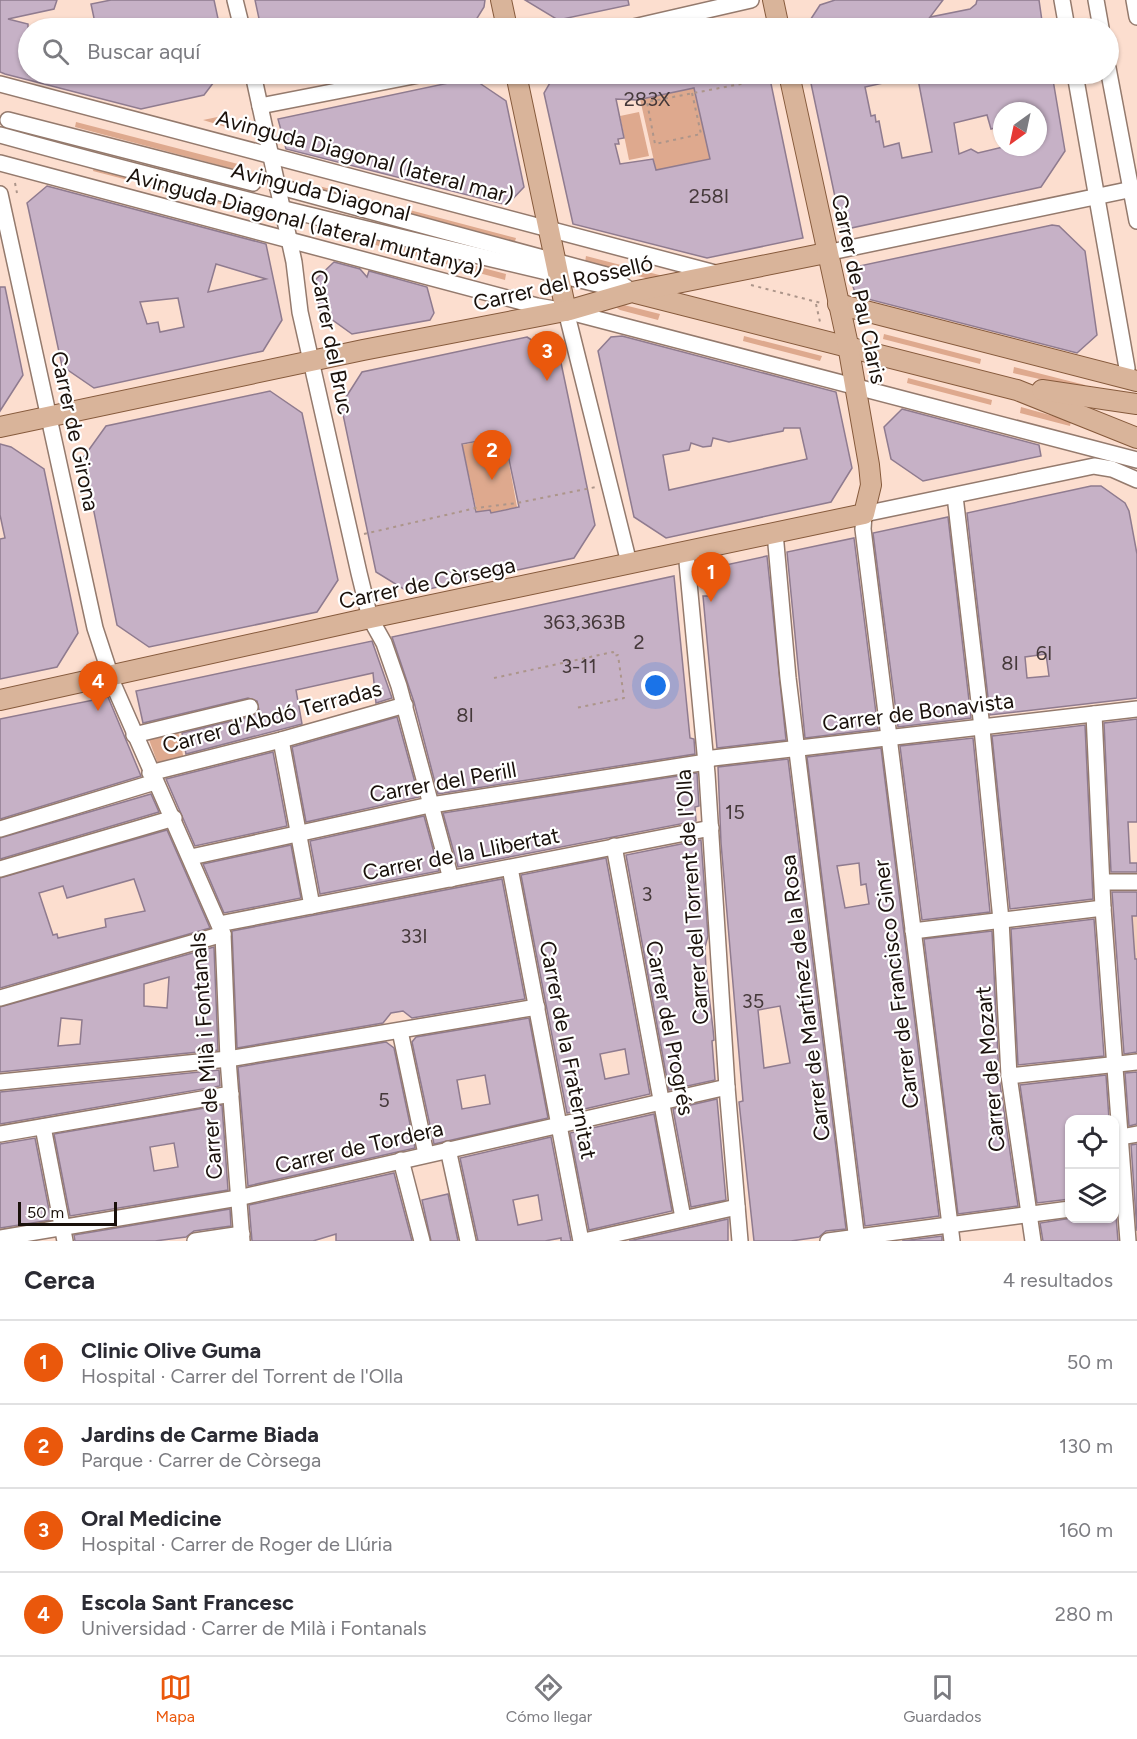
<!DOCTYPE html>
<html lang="es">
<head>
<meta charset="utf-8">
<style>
  :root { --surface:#fff; --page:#f7f7f7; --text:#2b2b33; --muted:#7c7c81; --line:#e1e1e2; --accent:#ea580c }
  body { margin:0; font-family:Figtree,sans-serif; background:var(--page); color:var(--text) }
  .controls { position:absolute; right:18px; bottom:18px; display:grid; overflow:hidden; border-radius:12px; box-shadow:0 2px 4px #0004 }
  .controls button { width:54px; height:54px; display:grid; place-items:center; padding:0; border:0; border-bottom:2px solid var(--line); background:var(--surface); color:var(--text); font:30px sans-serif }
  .compass { position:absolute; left:993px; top:102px; width:54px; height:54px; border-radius:50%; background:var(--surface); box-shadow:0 2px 4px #0004; rotate:213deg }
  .scale { position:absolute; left:18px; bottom:15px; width:99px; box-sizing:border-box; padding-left:6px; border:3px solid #1a110b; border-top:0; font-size:16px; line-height:21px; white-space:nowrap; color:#1a110b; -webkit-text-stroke:4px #fff; paint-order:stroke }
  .you { position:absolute; left:656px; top:686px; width:21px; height:21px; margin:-15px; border:4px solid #fff; border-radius:50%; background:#1a73e8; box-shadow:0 0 0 9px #1a73e833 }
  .badge { display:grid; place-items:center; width:39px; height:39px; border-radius:50%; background:var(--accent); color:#fff; font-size:20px; font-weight:700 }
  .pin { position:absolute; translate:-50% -50px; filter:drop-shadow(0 2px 3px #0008) }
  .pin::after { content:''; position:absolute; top:32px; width:21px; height:18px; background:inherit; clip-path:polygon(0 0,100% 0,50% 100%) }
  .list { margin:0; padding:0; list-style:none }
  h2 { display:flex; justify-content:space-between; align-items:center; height:78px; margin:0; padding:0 24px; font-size:26px }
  h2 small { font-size:20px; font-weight:400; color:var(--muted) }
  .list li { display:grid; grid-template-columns:39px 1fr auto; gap:18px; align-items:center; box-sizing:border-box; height:84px; padding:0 24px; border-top:2px solid var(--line) }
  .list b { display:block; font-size:22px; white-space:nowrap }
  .list p { margin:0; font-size:20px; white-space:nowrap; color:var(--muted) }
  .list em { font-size:20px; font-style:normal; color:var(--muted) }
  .icon { flex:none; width:33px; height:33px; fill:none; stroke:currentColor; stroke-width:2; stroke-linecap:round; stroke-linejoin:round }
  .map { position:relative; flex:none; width:1137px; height:1241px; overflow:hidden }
  .search { position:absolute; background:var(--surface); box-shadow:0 2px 4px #0004; left:18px; right:18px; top:18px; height:66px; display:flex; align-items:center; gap:15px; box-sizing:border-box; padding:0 21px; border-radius:33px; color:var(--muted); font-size:22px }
  .sheet { height:414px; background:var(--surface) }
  nav { display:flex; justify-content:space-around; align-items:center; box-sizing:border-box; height:84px; border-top:2px solid var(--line); background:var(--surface); font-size:16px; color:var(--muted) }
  nav a { display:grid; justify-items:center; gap:3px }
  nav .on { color:var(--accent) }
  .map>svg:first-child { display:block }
</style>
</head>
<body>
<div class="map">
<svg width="1137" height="1241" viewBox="0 0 1137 1241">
  <rect width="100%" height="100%" fill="#fcdecf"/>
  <!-- built -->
  <path fill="#f4cfbc" d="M1137,897V959H1114L1111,898Z"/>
  <!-- green -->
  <g fill="#dea98e">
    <path d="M762,74H769L771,83L719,95L710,159L656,170L640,99Z"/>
    <path d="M639,112L649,156L629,160L620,116Z"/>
    <path d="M227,115L229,128L203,120Z"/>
    <path d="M76,122L238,164L237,170L75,127Z"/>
    <path d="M95,165L254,207L255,213L93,171Z"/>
    <path d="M315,185L516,238L514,245L314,190Z"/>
    <path d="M336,229L506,274L505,280L335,234Z"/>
    <path d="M586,256L667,277L653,280L585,262Z"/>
    <path d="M624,305L660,314L658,320L620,310L614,306Z"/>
    <path d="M884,334L981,359L980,364L883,339Z"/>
    <path d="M744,336L822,356L820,361L743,341Z"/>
    <path d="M1014,367L1085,385L1084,389L1013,373Z"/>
    <path d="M908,378L992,400L991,405L907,383Z"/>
    <path d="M1021,407L1071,421L1070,426L1020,413Z"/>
    <path d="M504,436L517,507L491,513L490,510L477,512L462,445Z"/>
    <path d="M177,726L184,760L159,767L147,734Z"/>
  </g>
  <!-- building -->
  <g fill="#c6b1c6" stroke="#8f7b8f" stroke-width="1.5" fill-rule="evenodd">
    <path d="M0,0H57L54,9L8,19L28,24V74H220L204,95L141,109L5,74L0,72Z"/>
    <path d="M111,0H214L220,28H119L117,19L95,23L91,4Z"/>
    <path d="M255,0H485L484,7L471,28H261Z"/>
    <path d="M525,0H628L629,5L558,20Z"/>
    <path d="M835,0H943L930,17L970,9L976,4L977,0H1039L1043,28H805L820,5Z"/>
    <path d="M555,74H769L803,238L707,258L573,224L544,93ZM694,88L710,159L656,170L653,159L620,164L615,144H619L618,139L624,138L616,99L637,100Z"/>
    <path d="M809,74H906V78L865,87L871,116L875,115L876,122L879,121L884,147L899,143L902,158L932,152L917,74H1052L1065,151L1041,187L842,230ZM1002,111H1038V147H1003L978,153L971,149L959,154L954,123L987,115L991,129L1002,126Z"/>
    <path d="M472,78L506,101L524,187L507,205L286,149L278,119Z"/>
    <path d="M47,186L266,244L282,320L263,351L94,388L62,366L28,207L27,203ZM216,264L266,279L208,292ZM178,298L184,327L160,332L158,322L147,324L140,302Z"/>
    <path d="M1052,225L1059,226L1085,251L1097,335L1077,353L856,296L851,280L850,268Z"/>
    <path d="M334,262L360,269L367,277L369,271L427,287L434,313L430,320L352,334L320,311L314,281Z"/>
    <path d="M0,287H5L23,375L0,411Z"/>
    <path d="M622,336L836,392L852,468L831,502L666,538L634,517L598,351L611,337ZM784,428H800L807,459L669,490L663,455L689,450L691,443L703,447L711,446L713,438L729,442L783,431Z"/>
    <path d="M527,337L560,358L595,525L574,558L410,593L376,572L341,405L362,372ZM504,436L519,507L491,513L490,510L476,512L462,444Z"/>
    <path d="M270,391L302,413L338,580L317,612L149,647L117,625L83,458L106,426Z"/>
    <path d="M902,409L1039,445L1041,456L923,481L891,459L884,427Z"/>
    <path d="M0,444L11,447L44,469L78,633L57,667L0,679V539L5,538L0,515Z"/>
    <path d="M1091,486H1101L1125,503L1129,511L1137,554V698L990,715L967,513ZM1046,654L1049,676L1027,678L1025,657Z"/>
    <path d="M948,517L971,718L898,727L873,533Z"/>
    <path d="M854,538L878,729L805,738L787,552Z"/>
    <path d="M767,556L786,740L717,748L703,596H713L707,569Z"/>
    <path d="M674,576L690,738L694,739L695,754L438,794L414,702L392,637Z"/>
    <path d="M372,641L392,698L376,703L373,673L296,690L302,724L186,754L182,733L253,716L259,710L257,701L248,698L143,723L136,691Z"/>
    <path d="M108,697L141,776L0,819V719Z"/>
    <path d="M397,717L419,797L306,822L292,747Z"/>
    <path d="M1137,719V822H1128L1130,863H1137V872H1111L1104,723Z"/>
    <path d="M1085,725L1093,899L1010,909L992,736Z"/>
    <path d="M973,738L990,912L922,920L900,746Z"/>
    <path d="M881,748L939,1216L865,1226L807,757ZM859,863L861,885L866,884L869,904L845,908L837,866Z"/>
    <path d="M273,752L287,826L195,846L166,779Z"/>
    <path d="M788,759L846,1229L826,1231L819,1237L791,1241H754L739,1102L743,1101L721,843L718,767ZM780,1006L790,1063L764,1068L758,1010Z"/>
    <path d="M697,773L699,806L695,807L696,821L458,867L443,813Z"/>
    <path d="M151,794L159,812L0,859V838Z"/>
    <path d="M424,816L439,871L320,894L310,841Z"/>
    <path d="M167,830L210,928L0,988V878ZM134,879L145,911L105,919L106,927L58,938L57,934L53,935L39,893L63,886L67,898Z"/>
    <path d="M701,840L708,936L705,947L706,970L713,1029L714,1040L712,1041L715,1080L669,1090L626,855Z"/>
    <path d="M291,845L301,898L224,913L203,864Z"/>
    <path d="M606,858L650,1094L567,1113L521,875ZM625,1049L629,1074L605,1079L600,1054Z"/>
    <path d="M502,879L525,999L412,1018L403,1011L391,1013L383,1023L237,1048L232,931Z"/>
    <path d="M1112,892H1137V916H1132L1135,959H1137V1052L1124,1054Z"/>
    <path d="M1094,919L1104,1056L1018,1065L1011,929Z"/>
    <path d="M992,931L999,1077L1018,1206L958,1214L924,939Z"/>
    <path d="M214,947L218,1050L0,1072V1007ZM169,977L167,1008L144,1006V984ZM61,1018L82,1020L80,1044L58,1046Z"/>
    <path d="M529,1018L548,1118L434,1144L412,1042L416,1037ZM485,1075L490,1104L462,1109L457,1080Z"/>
    <path d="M386,1042L394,1048L415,1148L248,1186L238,1067Z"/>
    <path d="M219,1070L220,1086L0,1124V1092Z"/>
    <path d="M1137,1072V1124L1129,1126L1125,1073Z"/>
    <path d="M1106,1075L1109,1119H1070V1199L1037,1203L1020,1085Z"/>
    <path d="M717,1099L726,1200L691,1207L673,1109Z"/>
    <path d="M222,1105L228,1190L70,1216L54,1134ZM174,1143L178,1167L154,1171L150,1147Z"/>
    <path d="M654,1114L672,1211L589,1230L570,1133Z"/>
    <path d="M551,1137L571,1241H561V1238L545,1241H478L460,1158ZM538,1195L542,1220L518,1225L513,1200Z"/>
    <path d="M35,1138L51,1220L0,1228V1144Z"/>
    <path d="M1137,1144V1231L1131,1145Z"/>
    <path d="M394,1173L412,1241H336V1234L313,1241H252L249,1205Z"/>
    <path d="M1114,1191L1118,1241H1043L1040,1223L1072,1218H1114Z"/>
    <path d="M448,1194L458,1241H431L422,1200Z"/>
    <path d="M230,1209L231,1226L194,1231L186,1237L155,1241H75L74,1235Z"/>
    <path d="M728,1219V1241H629Z"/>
    <path d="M942,1236V1241H902Z"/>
  </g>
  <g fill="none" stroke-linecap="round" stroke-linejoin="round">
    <!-- minor casing -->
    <g stroke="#947a6d" stroke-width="18">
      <g id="minor">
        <path d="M235,0L242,28"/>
        <path d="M1062,0L1067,28"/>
        <path d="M1096,0L1101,28"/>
        <path d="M1134,0L1137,17"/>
        <path d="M629,28L751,0"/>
        <path d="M1108,68L1137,221"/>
        <path d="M253,74L294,262L300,312L359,573L370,618L384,643L399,686L451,879"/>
        <path d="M1075,74L1127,368L1126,378"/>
        <path d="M0,84L719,274"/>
        <path d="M260,106L424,74"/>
        <path d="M8,120L253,183"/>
        <path d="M0,135C209,193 420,242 631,292"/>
        <path d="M0,163L537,306L566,311L1137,460"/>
        <path d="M277,186L610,276L627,288"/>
        <path d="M0,194L95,628L114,686L223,934L228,1059L242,1241"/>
        <path d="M826,253L1137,188"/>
        <path d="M566,311L629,563"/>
        <path d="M955,496L981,719L1001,920L1009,1076L1033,1241"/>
        <path d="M775,533L788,678L857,1241"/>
        <path d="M686,551L707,774L727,1087L740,1241"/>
        <path d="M1094,714L1103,908L1128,1241"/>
        <path d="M134,735L250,707"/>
        <path d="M281,740L312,906"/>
        <path d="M150,773L281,740L405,705"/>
        <path d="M0,829L155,782"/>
        <path d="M614,846L683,1218"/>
        <path d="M191,857L425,806L700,763L713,758L1137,709"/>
        <path d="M510,868L581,1241"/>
        <path d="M0,869L174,818"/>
        <path d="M1103,882H1137"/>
        <path d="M219,924L711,828"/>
        <path d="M913,931L1103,908"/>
        <path d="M0,998L223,934"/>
        <path d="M400,1031L426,1154"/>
        <path d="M1009,1076L1137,1062"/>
        <path d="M0,1082L228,1059L537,1007"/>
        <path d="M43,1127L65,1241"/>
        <path d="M0,1134L231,1094"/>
        <path d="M1121,1137L1137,1134"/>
        <path d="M448,1149L468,1241"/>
        <path d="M401,1160L422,1241"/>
        <path d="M0,1238L238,1198L727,1087"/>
        <path d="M195,1241L242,1234"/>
        <path d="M584,1241L737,1207"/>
        <path d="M828,1241L1070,1209"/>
        <path d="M952,1241L863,529L864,514L1094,466L1112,469L1137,480"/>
      </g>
    </g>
    <!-- major casing -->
    <g stroke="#865a3c" stroke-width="22">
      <g id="major">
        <path d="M501,0L507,28"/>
        <path d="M773,0L779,28"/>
        <path d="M516,74L566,311"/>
        <path d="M636,293L1017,390L1137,438"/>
        <path d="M838,304L1137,381"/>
        <path d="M1042,390L1137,404"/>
        <path d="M0,427L363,350L570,310L632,292L826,253"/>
        <path d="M0,700L370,618L864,514L871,485L869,465L848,345L789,74"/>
      </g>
    </g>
    <!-- path -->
    <g stroke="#ac958a" stroke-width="2" stroke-dasharray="3 4.5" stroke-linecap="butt">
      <path d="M574,28L618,19"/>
      <path d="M692,93L701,134L655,144L647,102L772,78"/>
      <path d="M236,123L238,130"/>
      <path d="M15,183L17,193"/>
      <path d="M751,285L821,303"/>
      <path d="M816,304L820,322"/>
      <path d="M364,534L476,508L517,503L596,487"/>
      <path d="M494,678L613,652L614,656L618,655L624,698L576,708"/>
    </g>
    <!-- minor -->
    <use href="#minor" stroke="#fff" stroke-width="15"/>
    <!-- major -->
    <use href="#major" stroke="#d9b49a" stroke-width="20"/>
  </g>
  <g text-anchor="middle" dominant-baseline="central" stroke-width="4.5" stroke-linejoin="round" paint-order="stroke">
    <!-- number labels -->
    <g font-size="20" fill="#45393a">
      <text x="647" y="99">283X</text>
      <text x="709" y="196">258I</text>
      <text x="584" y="622">363,363B</text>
      <text x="639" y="642">2</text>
      <text x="1044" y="653">6I</text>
      <text x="1010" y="663">8I</text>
      <text x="579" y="666">3-11</text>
      <text x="465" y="715">8I</text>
      <text x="735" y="812">15</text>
      <text x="647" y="894">3</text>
      <text x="414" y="936">33I</text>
      <text x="753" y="1001">35</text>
      <text x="384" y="1100">5</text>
    </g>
    <!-- street labels -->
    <g font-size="22" fill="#1a110b" stroke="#fff">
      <text transform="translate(365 157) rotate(15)">Avinguda Diagonal (lateral mar)</text>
      <text transform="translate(321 192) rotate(14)">Avinguda Diagonal</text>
      <text transform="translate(305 222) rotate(15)">Avinguda Diagonal (lateral muntanya)</text>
      <text transform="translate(563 283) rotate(-13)">Carrer del Rosselló</text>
      <text transform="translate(859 289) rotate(78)">Carrer de Pau Claris</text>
      <text transform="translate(332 342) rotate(79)">Carrer del Bruc</text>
      <text transform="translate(75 431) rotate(78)">Carrer de Girona</text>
      <text transform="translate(427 583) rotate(-12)">Carrer de Còrsega</text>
      <text transform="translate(918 712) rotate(-7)">Carrer de Bonavista</text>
      <text transform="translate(272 717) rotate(-15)">Carrer d'Abdó Terradas</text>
      <text transform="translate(443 782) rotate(-10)">Carrer del Perill</text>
      <text transform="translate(461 854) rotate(-11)">Carrer de la Llibertat</text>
      <text transform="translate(692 897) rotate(-94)">Carrer del Torrent de l'Olla</text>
      <text transform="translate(896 984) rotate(-97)">Carrer de Francisco Giner</text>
      <text transform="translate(805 998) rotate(-97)">Carrer de Martínez de la Rosa</text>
      <text transform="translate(670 1028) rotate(79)">Carrer del Progrés</text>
      <text transform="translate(568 1050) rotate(79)">Carrer de la Fraternitat</text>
      <text transform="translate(206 1056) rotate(-94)">Carrer de Milà i Fontanals</text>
      <text transform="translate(990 1069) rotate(-95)">Carrer de Mozart</text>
      <text transform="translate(359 1147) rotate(-13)">Carrer de Tordera</text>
    </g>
  </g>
</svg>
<div class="controls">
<button><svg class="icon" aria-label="locate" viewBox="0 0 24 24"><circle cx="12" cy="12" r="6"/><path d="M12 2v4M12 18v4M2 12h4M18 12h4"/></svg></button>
<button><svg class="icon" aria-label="layers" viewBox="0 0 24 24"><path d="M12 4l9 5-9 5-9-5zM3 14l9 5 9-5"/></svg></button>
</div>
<svg class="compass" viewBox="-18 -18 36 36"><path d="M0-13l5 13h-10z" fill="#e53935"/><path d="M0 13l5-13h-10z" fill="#7c7c81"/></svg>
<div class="scale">50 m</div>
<div class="you"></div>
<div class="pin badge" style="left:711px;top:602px">1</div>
<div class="pin badge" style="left:492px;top:480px">2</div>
<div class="pin badge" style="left:547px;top:381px">3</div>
<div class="pin badge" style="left:98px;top:711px">4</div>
<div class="search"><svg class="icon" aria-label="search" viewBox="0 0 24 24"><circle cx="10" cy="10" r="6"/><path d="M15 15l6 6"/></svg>Buscar aquí</div>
</div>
<section class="sheet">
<h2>Cerca<small>4 resultados</small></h2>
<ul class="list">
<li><span class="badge">1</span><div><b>Clinic Olive Guma</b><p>Hospital · Carrer del Torrent de l'Olla</p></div><em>50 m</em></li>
<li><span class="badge">2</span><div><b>Jardins de Carme Biada</b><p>Parque · Carrer de Còrsega</p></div><em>130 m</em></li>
<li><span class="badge">3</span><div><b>Oral Medicine</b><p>Hospital · Carrer de Roger de Llúria</p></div><em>160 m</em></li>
<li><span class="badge">4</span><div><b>Escola Sant Francesc</b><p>Universidad · Carrer de Milà i Fontanals</p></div><em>280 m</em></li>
</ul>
</section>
<nav>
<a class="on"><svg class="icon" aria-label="map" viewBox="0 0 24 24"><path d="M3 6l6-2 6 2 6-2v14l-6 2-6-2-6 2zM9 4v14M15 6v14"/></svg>Mapa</a>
<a><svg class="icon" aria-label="directions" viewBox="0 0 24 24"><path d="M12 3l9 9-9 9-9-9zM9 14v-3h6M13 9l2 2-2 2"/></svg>Cómo llegar</a>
<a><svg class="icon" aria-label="saved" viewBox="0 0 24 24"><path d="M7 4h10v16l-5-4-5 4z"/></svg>Guardados</a>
</nav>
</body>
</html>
